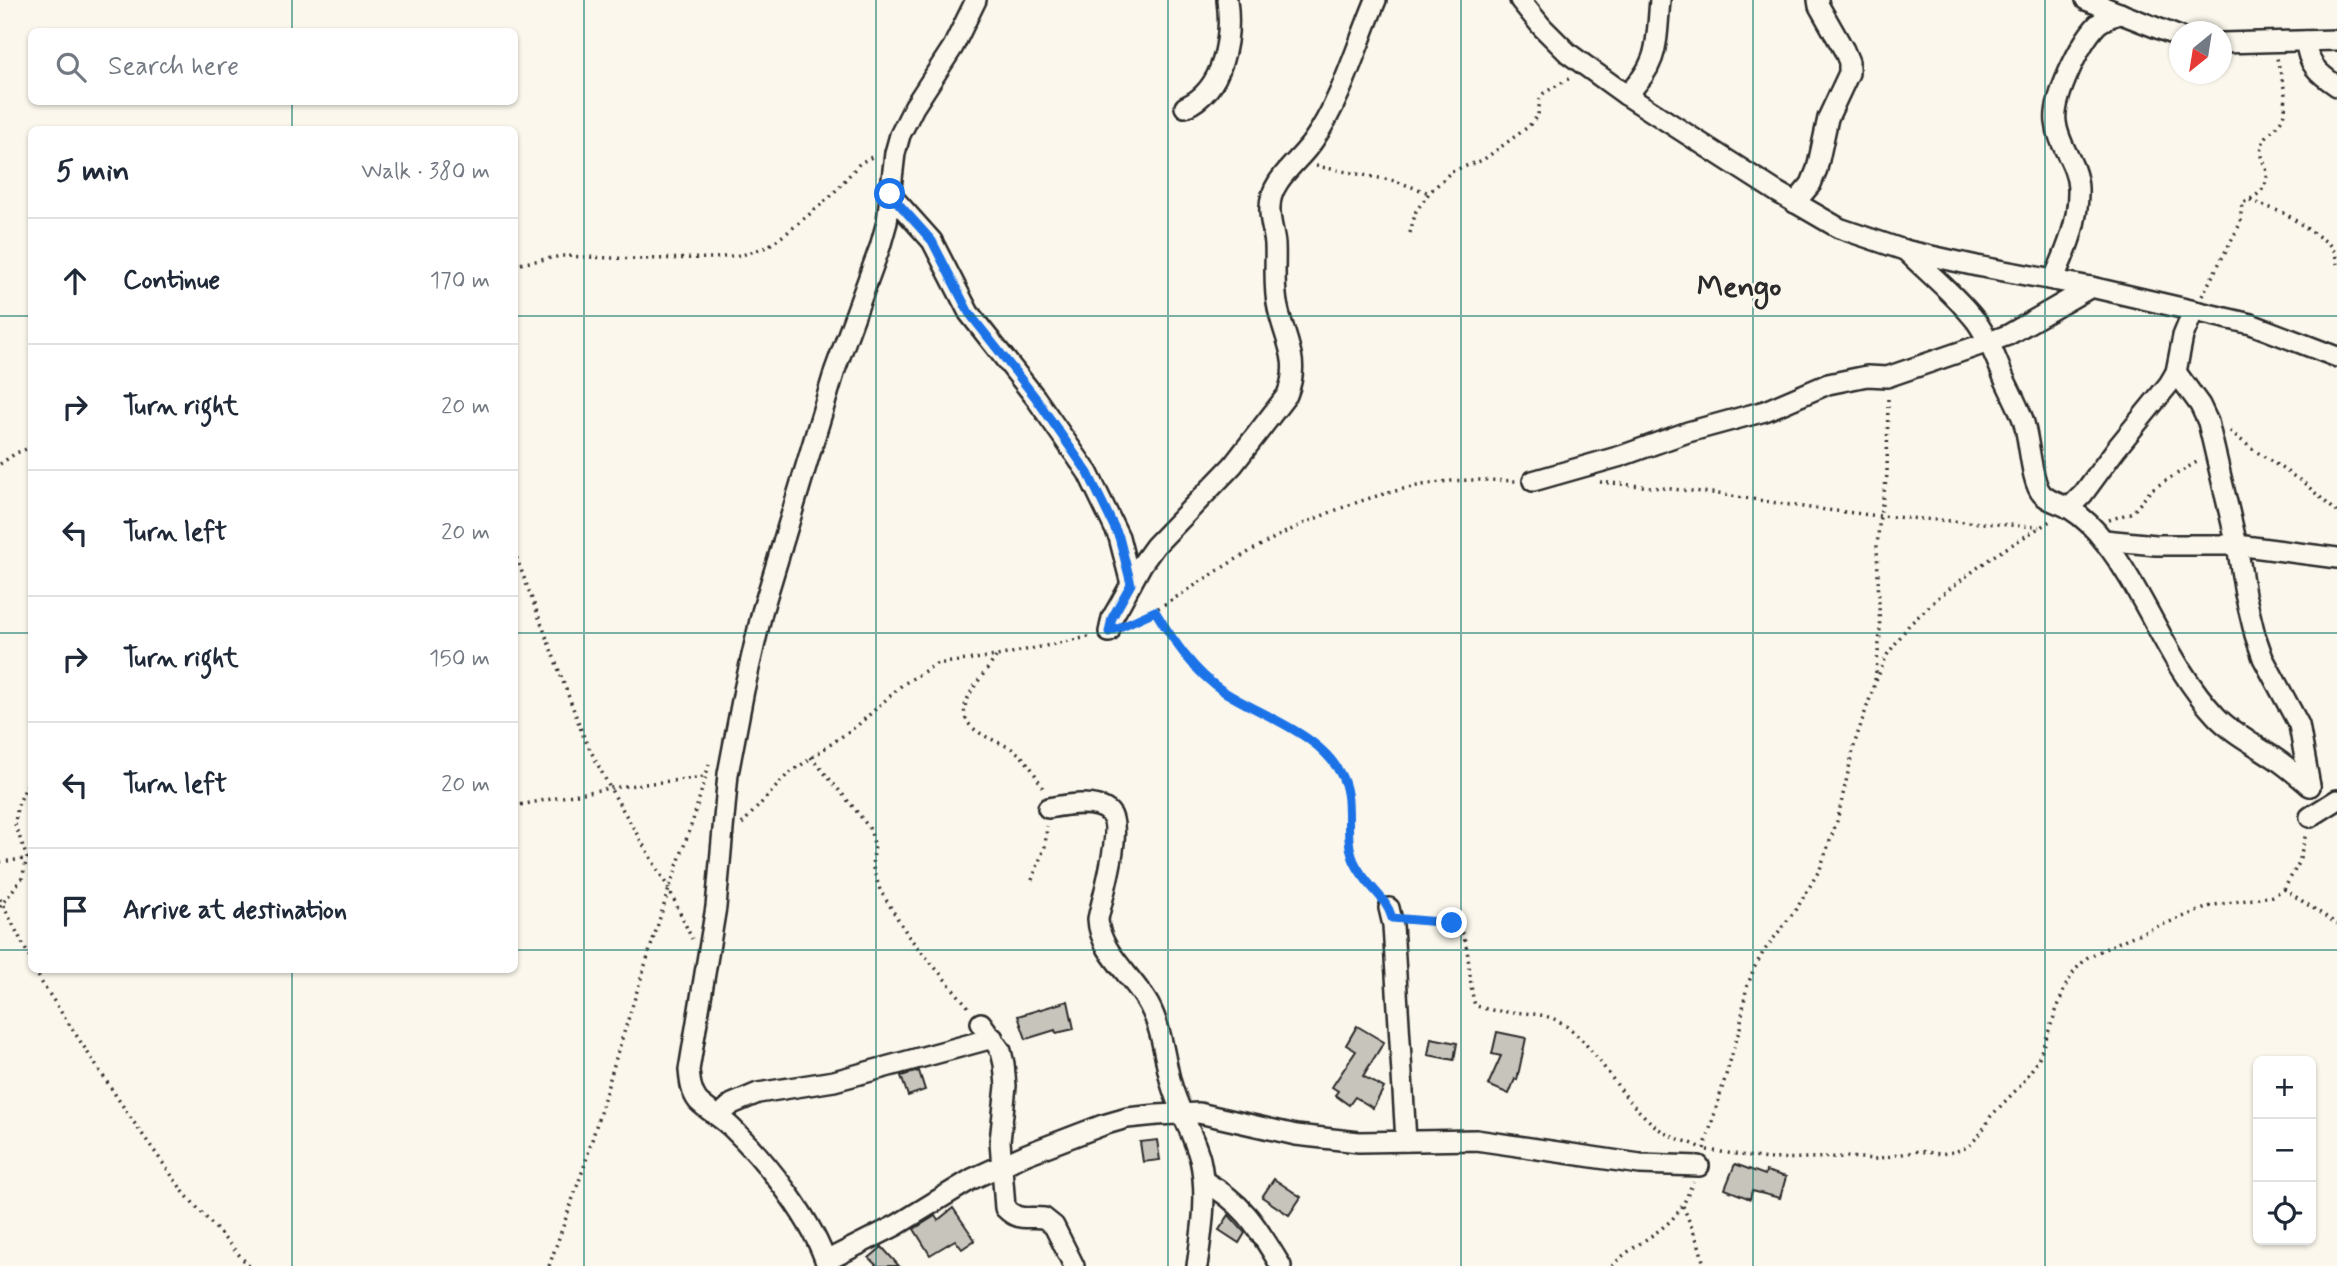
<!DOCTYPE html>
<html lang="en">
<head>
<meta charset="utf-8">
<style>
  :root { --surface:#fff; --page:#f2f2f3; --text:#1f2937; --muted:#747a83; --line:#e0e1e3 }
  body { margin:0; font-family:Mynerve,sans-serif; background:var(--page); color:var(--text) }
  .controls { position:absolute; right:21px; bottom:21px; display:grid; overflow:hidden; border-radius:10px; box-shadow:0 2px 5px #0004 }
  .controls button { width:63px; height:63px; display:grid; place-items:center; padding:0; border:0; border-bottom:2px solid var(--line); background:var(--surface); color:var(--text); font:35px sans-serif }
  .compass { position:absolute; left:2169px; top:21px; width:63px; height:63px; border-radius:50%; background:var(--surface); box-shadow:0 2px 5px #0004; rotate:210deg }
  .stop { position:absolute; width:21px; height:21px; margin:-16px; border:5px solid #1a73e8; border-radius:50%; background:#fff }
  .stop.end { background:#1a73e8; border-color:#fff; box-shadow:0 2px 7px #0008 }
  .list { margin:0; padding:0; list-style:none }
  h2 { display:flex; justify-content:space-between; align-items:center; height:91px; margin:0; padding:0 28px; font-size:30px }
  h2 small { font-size:23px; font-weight:400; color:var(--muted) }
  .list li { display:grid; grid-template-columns:46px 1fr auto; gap:21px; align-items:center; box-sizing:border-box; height:126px; padding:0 28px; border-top:2px solid var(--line) }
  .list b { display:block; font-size:26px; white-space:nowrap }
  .list em { font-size:23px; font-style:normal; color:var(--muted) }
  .icon { flex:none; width:38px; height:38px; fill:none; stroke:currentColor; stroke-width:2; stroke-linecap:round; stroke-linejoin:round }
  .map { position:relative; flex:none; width:2337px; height:1266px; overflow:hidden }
  .search { position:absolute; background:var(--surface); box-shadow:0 2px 5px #0004; left:28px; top:28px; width:490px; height:77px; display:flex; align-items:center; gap:18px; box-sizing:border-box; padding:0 24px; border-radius:10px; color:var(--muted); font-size:26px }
  .panel { position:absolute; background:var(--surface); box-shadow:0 2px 5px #0004; left:28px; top:126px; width:490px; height:847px; border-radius:10px }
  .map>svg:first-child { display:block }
</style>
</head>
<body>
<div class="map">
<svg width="2337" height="1266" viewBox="0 0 2337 1266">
  <rect width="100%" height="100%" fill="#fbf7ec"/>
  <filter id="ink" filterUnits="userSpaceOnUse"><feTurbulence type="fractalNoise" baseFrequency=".0143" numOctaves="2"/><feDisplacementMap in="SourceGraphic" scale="14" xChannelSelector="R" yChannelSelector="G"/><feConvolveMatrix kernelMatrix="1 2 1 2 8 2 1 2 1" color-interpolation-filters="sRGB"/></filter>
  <g filter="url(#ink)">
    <!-- building -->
    <g fill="#c7c4bc" stroke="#2b2b2b" stroke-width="2">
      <path d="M1068,1001L1074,1029L1056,1033L1055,1030L1026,1039L1018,1016Z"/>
      <path d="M1357,1026L1384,1042L1363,1076L1384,1088L1373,1108L1355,1097L1349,1105L1335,1095L1338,1091L1332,1087L1356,1051L1346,1045Z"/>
      <path d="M1497,1032L1526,1038L1517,1080L1515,1079L1509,1094L1488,1085L1501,1056L1492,1054Z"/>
      <path d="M1431,1038L1457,1043L1454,1060L1428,1055Z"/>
      <path d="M919,1071L925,1090L908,1096L901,1076Z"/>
      <path d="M1157,1140L1160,1160L1143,1162L1140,1142Z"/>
      <path d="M1735,1164L1765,1175L1766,1171L1786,1177L1780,1198L1752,1191L1750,1199L1725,1189Z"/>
      <path d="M1274,1179L1301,1197L1289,1215L1262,1197Z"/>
      <path d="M953,1208L975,1240L962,1249L955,1240L930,1255L914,1229L935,1216L938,1220Z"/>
      <path d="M1229,1215L1245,1233L1239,1243L1219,1230Z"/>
      <path d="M882,1247L899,1266H877L869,1258Z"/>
    </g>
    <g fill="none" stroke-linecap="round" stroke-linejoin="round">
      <!-- street casing -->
      <g stroke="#2b2b2b" stroke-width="24">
        <g id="street">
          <path d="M1520,0L1542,27L1568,53L1583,64L1626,95L1777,192L1839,228L1904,250L1977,266L2091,287L2251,324L2337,357"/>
          <path d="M2086,0L2180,37"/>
          <path d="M2306,41C2307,64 2319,74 2337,86"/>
          <path d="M2222,43L2337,40"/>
          <path d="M1626,95C1660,64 1656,42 1660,0"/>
          <path d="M1185,107C1224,90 1232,38 1227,0"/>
          <path d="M890,194L932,241L969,313L1035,397L1088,473L1119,537L1131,584"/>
          <path d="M1795,203L1811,184L1817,169L1828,118L1849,73V62L1844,50L1819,6L1818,0"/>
          <path d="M1905,250C1928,273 1956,295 1976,321C1989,339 1996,359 2004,378C2010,391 2017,404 2022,417C2030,436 2030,481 2042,494C2049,502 2061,503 2070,509C2083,517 2095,529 2104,541C2147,595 2168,665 2216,716C2233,734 2256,745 2276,759C2288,767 2299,777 2310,786"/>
          <path d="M2053,280C2067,250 2079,221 2078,188C2077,163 2058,146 2056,122C2053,98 2080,43 2097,25C2103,19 2112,17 2120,13"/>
          <path d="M2176,372L2200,405L2208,422L2237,545L2245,594L2255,635L2263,658L2299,725L2310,786"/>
          <path d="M1533,481L1621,456L1688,432L1765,411L1828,384L1867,376L1887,377L1989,342L2008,335L2091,287"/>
          <path d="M2069,508L2083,494L2116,449L2169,384L2176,372L2183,336L2193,312"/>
          <path d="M2104,540L2156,545H2237L2337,558"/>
          <path d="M1109,632L1112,618L1120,604L1142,564L1155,546L1233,465L1287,395C1301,360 1285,341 1278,308C1273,287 1276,265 1275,244C1274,232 1269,219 1270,207C1270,180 1299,162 1313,141C1342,99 1356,47 1376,0"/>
          <path d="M1048,808C1065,805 1097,799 1110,813C1124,828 1102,899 1098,919C1099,952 1134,977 1149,1005C1162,1029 1164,1057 1171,1083C1178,1109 1193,1133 1200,1159C1208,1194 1202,1231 1197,1266"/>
          <path d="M2310,817L2337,800"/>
          <path d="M1389,908L1393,925L1406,1141"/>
          <path d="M981,1023L1001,1051L1004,1064L1006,1086L1000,1141L1005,1208C1019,1222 1026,1216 1044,1218L1054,1226L1074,1266"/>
          <path d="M719,1116L732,1104L758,1093L834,1081L993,1038"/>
          <path d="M1204,1181C1245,1204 1257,1227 1281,1266"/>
          <path d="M826,1261L897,1225L972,1179L1027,1154L1103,1125L1127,1118L1157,1115L1199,1113L1296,1135L1359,1142L1476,1140L1640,1164L1699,1166"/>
          <path d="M827,1266C814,1221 766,1161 732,1128C722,1118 708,1111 698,1101C691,1092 690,1081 689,1070L716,907L728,774L744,690L762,612L835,370L880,247L887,222L895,153L900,135L914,107L953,47L976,0"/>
        </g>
      </g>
      <!-- path -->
      <g stroke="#2b2b2b" stroke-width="3.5" stroke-dasharray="2 5" stroke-linecap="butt">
        <path d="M1316,166L1395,181L1429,193"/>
        <path d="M2250,200L2286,214L2328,243L2335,252L2337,264"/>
        <path d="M1410,233L1416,211L1429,193L1452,171L1483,160L1528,127L1538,115L1540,99L1544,93L1572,77"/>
        <path d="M514,265L562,256L637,259L715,258L742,255L767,247L788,232L830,197L860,163L876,155"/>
        <path d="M2202,296L2240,224L2242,203C2257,197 2271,187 2266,168C2264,161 2260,155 2262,147C2263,138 2271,132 2277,126C2294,107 2281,80 2277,58"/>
        <path d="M2230,431L2251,448L2304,483L2337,512"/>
        <path d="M0,464L16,453L32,447"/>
        <path d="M1600,482L1712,493L1810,508L1880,516L2039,527"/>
        <path d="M2109,520L2133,512L2152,489L2200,460"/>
        <path d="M514,551L585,740L610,788L669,889L692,939"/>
        <path d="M1155,611C1173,640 1194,672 1224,691C1255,712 1309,731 1331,760C1365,805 1328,855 1379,895"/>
        <path d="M1133,621C1172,603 1205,577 1242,556C1301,521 1373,491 1441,482C1466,479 1491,480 1516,481"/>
        <path d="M996,657C987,671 971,687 966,703C956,732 998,739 1015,751C1028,760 1036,776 1044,790"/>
        <path d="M1875,680L1880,634L1877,546L1880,516L1887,475L1888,395"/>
        <path d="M811,757L854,808L870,829L875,847L872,865L880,890L909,937L971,1010"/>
        <path d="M514,806L610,788L704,777"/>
        <path d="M742,824L787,775L858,725L902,685L936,664L997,656L1093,636"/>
        <path d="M0,862L32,858"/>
        <path d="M1032,880L1045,846L1047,826"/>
        <path d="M2284,889L2337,924"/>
        <path d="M0,899L32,962"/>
        <path d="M0,907L22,878L27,858L15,824L17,807L32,774"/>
        <path d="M1410,919C1423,920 1437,919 1449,923C1451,924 1458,927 1459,928C1471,942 1468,985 1475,1005C1499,1016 1530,1009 1554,1019C1587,1033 1612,1084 1637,1109C1647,1119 1658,1130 1670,1136C1680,1140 1690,1142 1700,1147"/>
        <path d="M35,970L42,983L130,1117L185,1194L249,1266"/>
        <path d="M1704,1149L1740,1028L1746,990L1754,968L1764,951L1797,908L1820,869L1837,821L1855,742L1874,686L1887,655L1909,625L1940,596L1992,557L2050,521"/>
        <path d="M1707,1150L1768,1159L1847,1157L1875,1159L1919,1151L1940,1154L1954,1152L1968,1147L1981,1133L1991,1116L2022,1084L2038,1060L2065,987L2075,970L2088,957L2128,938L2214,905L2273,896L2284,889L2299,863L2306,833"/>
        <path d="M1683,1206L1700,1248L1704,1266"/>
        <path d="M549,1266L585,1164L616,1058L669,889L693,820L710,761"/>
        <path d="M1612,1266C1632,1244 1665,1233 1681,1208C1686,1200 1689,1191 1693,1182"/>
      </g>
      <!-- street -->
      <use href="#street" stroke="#fbf7ec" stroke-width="19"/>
    </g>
  </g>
  <g fill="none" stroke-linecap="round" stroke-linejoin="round" filter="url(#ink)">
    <!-- route -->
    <path stroke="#1a73e8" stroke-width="9" d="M890,194L932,241L969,313L1035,397L1088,473L1119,537L1131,584L1112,618L1109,632L1155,611C1173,640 1194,672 1223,691C1260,715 1319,733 1340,773C1356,800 1342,833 1354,861C1365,886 1385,894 1392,918L1452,923"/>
  </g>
  <!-- grid -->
  <path fill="none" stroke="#0f766e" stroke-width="2" stroke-opacity="0.55" d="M292,0V32M584,0V1266M876,0V1266M1168,0V1266M1461,0V1266M1753,0V1266M2045,0V1266M292,102V130M0,316H32M514,316H2337M0,633H32M514,633H2337M0,950H32M514,950H2337M292,970V1266"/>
  <g text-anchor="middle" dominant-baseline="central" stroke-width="5" stroke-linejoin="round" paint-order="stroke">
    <!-- quarter labels -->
    <g font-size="30" font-weight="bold" fill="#2b2b2b" stroke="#fbf7ec">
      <text x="1739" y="287">Mengo</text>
    </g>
  </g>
</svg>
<div class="controls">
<button>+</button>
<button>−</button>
<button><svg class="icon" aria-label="locate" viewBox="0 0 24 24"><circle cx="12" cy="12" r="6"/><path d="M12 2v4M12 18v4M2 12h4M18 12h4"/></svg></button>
</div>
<svg class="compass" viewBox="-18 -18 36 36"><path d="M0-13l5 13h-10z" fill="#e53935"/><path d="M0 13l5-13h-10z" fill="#747a83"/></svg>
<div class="stop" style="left:890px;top:194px"></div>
<div class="stop end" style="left:1452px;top:923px"></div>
<div class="search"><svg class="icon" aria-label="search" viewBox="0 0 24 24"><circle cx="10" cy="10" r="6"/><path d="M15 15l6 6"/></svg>Search here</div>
<section class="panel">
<h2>5 min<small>Walk · 380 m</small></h2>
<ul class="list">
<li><svg class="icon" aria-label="ahead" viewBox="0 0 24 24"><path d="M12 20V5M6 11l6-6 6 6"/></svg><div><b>Continue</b></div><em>170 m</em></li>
<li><svg class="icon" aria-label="right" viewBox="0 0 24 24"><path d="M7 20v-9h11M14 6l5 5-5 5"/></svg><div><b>Turn right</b></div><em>20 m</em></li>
<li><svg class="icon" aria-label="left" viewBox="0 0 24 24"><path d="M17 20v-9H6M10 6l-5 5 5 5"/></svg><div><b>Turn left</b></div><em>20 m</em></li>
<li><svg class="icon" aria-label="right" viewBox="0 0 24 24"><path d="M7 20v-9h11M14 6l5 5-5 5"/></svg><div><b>Turn right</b></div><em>150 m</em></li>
<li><svg class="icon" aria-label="left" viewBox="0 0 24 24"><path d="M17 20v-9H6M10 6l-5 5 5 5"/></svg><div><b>Turn left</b></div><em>20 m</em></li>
<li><svg class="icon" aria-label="arrive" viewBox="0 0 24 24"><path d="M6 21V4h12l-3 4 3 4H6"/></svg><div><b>Arrive at destination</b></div></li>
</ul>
</section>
</div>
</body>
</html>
